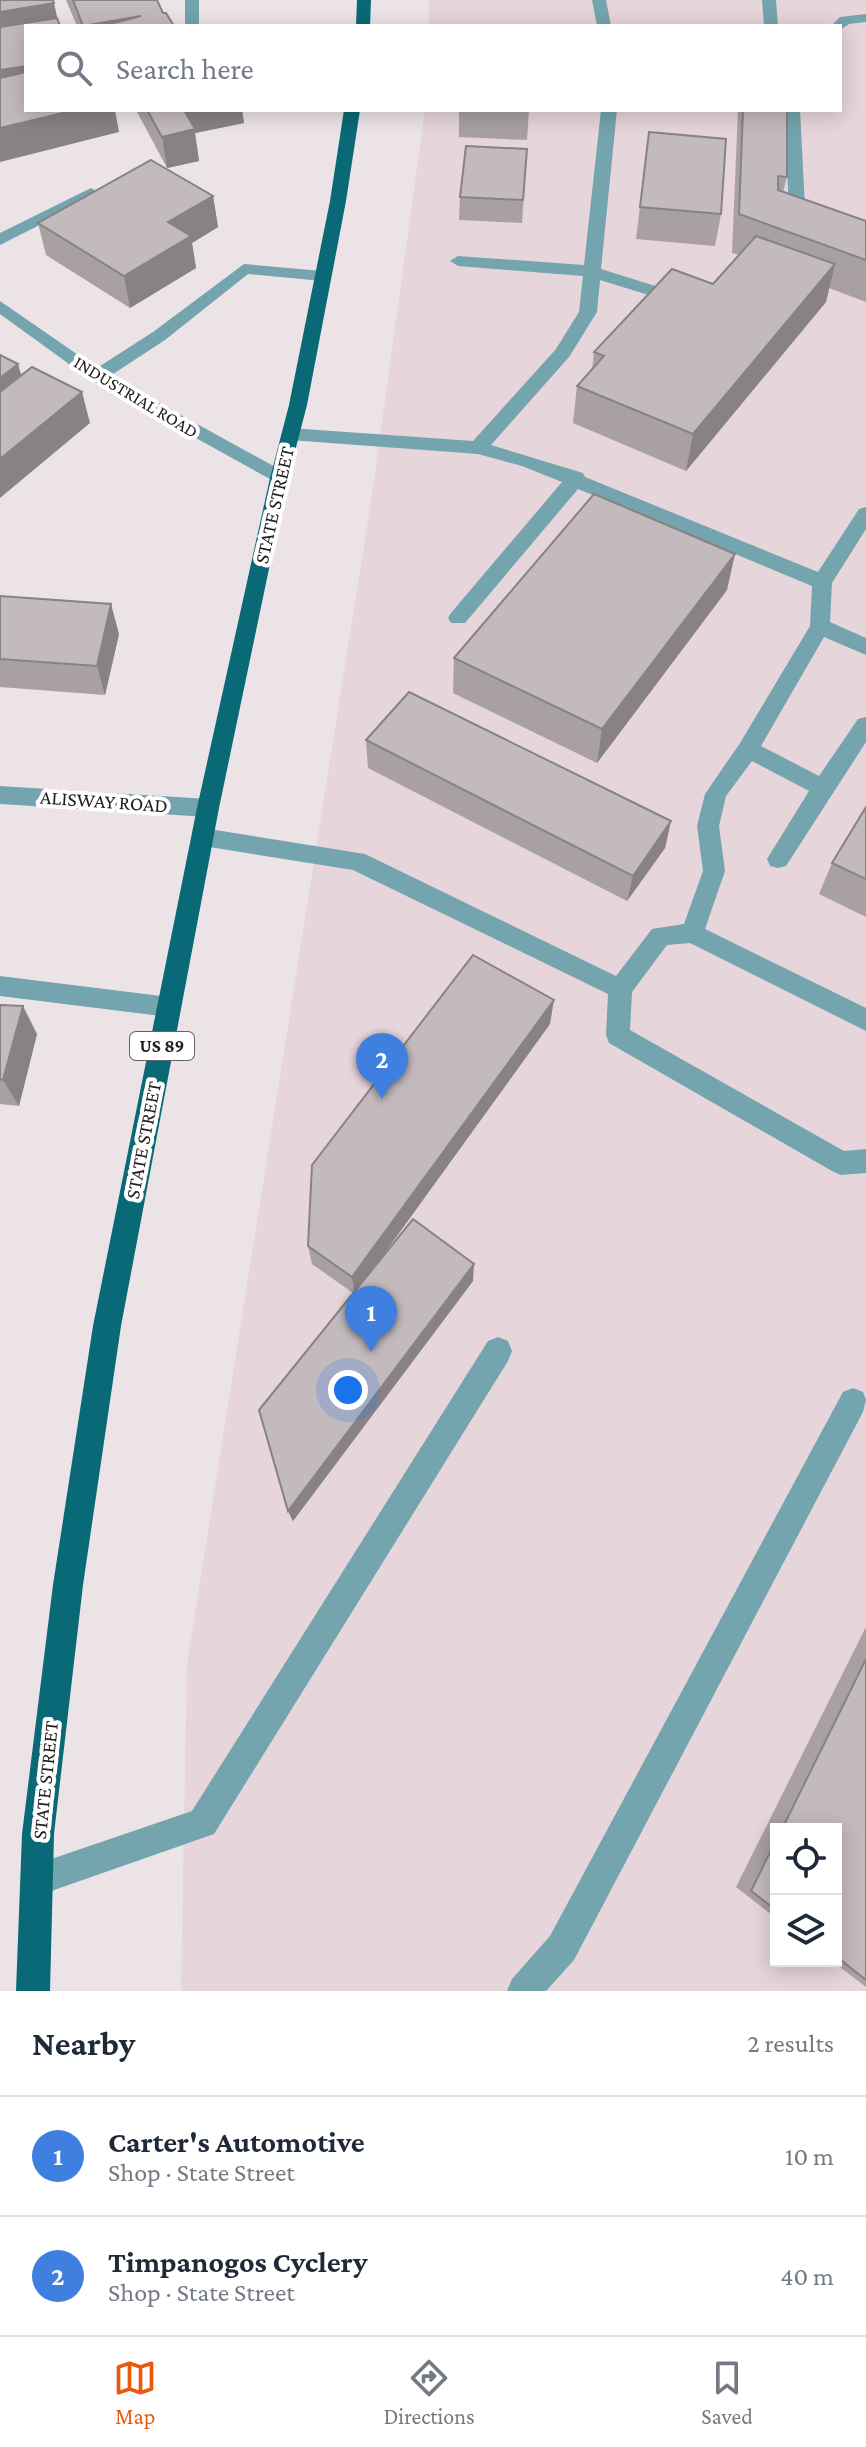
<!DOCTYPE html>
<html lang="en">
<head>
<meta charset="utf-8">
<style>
  :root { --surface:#fff; --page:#f6f6f7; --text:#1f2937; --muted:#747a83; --line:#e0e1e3; --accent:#ea580c }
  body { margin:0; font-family:"Crimson Pro",serif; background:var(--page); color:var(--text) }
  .controls { position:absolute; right:24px; bottom:24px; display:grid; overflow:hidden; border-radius:0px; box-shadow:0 4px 20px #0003 }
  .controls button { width:72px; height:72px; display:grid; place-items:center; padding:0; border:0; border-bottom:2px solid var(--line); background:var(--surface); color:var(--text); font:40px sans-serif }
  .you { position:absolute; left:348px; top:1390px; width:28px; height:28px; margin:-20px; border:6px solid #fff; border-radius:50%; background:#1a73e8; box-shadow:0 0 0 12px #1a73e833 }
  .badge { display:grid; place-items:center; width:52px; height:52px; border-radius:50%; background:var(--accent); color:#fff; font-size:26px; font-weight:700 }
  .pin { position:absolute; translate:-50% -66px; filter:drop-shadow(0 2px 4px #0008) }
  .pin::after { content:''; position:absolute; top:42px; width:28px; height:24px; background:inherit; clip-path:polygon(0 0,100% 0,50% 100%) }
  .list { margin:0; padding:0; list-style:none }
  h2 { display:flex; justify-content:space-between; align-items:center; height:104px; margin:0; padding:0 32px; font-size:34px }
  h2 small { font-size:26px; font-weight:400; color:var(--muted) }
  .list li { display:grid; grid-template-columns:52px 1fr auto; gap:24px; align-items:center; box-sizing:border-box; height:120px; padding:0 32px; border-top:2px solid var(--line) }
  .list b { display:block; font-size:30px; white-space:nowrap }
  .list p { margin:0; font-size:26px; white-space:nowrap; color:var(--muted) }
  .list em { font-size:26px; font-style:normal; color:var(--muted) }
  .icon { flex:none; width:44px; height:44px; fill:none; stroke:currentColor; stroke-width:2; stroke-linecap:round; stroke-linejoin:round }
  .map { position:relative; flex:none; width:866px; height:1991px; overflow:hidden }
  .search { position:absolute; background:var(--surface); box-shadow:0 4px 20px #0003; left:24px; right:24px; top:24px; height:88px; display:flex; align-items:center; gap:20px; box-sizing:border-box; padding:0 28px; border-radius:0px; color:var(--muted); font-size:30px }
  .sheet { height:344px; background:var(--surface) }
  nav { display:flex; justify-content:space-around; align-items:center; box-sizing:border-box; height:112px; border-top:2px solid var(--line); background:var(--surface); font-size:22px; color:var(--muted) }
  nav a { display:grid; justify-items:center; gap:4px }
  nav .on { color:var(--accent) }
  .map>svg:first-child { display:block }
</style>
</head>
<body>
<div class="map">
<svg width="866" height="1991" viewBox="0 0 866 1991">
  <rect width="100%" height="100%" fill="#ece3e6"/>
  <!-- built -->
  <path fill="#e6d5db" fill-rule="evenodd" d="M429,0H866V1991H181L187,1664L372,495L425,110H840V26H429ZM776,1829H836V1961H776Z"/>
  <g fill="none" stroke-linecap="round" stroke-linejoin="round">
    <!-- minor -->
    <g fill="#74a4ad" fill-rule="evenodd">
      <rect x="185" y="0" width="14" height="26"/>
      <path d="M592,0H606L611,26H597Z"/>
      <path d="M762,0H776L778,26H764Z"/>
      <path d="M866,14V22L849,24L840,30V26H831L840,17Z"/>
      <path d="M601,110H617L601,269L687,296L690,300L681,305L600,280L597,312L569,357L491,445L583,473L585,477L818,572L859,509L866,507V529L832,583L830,622L866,638V655L824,637L761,746L819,776L858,719L866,717V742L786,866L778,868L770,866L767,859L809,791L752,761L726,796L719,826L725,871L705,929L866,1008V1031L690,943L667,945L632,992L630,1030L844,1151L866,1149V1173L841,1175L832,1171L609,1043L606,1035L608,994L353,870L203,846L195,843L192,837L195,831L203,828L365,854L616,976L652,929L684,924L703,871L697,826L705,794L740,743L810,626L812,586L578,489L465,623H451L448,618L451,613L562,482L522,466L478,454L290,440L281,434L290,428L473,441L556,349L579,312L583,276L458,266L450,261L458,256L584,265Z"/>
      <path d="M784,110H800L806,227L798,232L790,227Z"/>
      <path d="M91,188L99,193L97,196L0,245V233Z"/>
      <path d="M244,264L322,271L330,276L322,281L248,274L165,340L110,376L286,473L288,478L279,484L91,380L0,314V301L97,368L153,332Z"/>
      <path d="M0,786L208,799L216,802L219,808L216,814L208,817L0,804Z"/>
      <path d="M0,976L169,997L178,1000L181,1007L178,1014L169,1017L0,996Z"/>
      <path d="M498,1337L508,1341L512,1351L508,1361L214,1834L37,1896L25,1892L21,1880L25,1868L192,1811L488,1341Z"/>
      <path d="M853,1388L863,1392L866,1400L863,1412L574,1960L546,1991H507L512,1979L550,1936L843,1392Z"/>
    </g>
    <!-- major -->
    <g fill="#096976" fill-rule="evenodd">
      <path d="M357,0H371L370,26H356Z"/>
      <path d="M344,110H360L346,201L307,405L288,478L219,808L121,1326L83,1585L54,1834L50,1991H16L22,1834L53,1585L93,1326L197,808L270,478L289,405L330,201Z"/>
    </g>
  </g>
  <!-- wall -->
  <g fill="#a8a0a3">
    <path d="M66,0H157L163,13L174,26H77Z"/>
    <path d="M136,110H242L244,123L195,133L199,161L167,168Z"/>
    <path d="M459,110H529L527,140L459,137Z"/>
    <path d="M738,110H787V177L783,192L866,221V302L829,288L826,302L686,471L573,423L577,386L592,370L594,352L713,284L739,255L732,253Z"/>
    <path d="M649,132L721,214L715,246L636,239Z"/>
    <path d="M527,149L522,223L459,220L460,197Z"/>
    <path d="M213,196L218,227L192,243L196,268L130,308L46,255L38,223Z"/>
    <path d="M727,590L597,763L453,693L454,658Z"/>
    <path d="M0,596L119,634L105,695L0,687Z"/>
    <path d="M366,740L671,821L665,848L627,901L368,768Z"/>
    <path d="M866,807V917L819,894L832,863Z"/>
    <path d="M0,1005L37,1034L19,1106L0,1104Z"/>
    <path d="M550,1024L378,1262L473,1281L293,1521L288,1511L353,1293L312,1264L308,1246Z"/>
    <path d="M866,1627V1987L832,1961H836V1829H776V1918L736,1887Z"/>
  </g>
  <!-- shaded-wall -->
  <g fill="#888284">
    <path d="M54,3L59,26L0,45V12Z"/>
    <path d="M141,16L143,26H83Z"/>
    <path d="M26,66V90L0,94V70Z"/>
    <path d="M75,110H115L119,132L0,162V128Z"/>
    <path d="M181,110H242L244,123L195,133L199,161L167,168L162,137Z"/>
    <path d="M213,196L218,227L192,243L196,268L130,308L124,276L168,222Z"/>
    <path d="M835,264L826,302L686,471L693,434Z"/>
    <path d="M18,364L27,395L0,417V378Z"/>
    <path d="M82,392L90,423L0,498V459Z"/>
    <path d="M735,554L727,590L597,763L602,729Z"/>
    <path d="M111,604L119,634L105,695L97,666Z"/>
    <path d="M671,821L665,848L627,901L633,876Z"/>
    <path d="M554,1000L550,1024L355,1294L352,1277Z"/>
    <path d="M23,1006L37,1034L19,1106L3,1080Z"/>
    <path d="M474,1264L473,1281L293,1521L288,1511Z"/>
  </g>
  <!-- building -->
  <g fill="#c3babd" stroke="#888284" stroke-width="2">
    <path d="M0,0H53L54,3L0,12Z"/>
    <path d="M73,0H157L163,13H166L174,26H102L141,16L83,26Z"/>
    <path d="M57,18L60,26H26V66L0,70V27Z"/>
    <path d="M26,72V110H75L0,128V78Z"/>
    <path d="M147,110H184L195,129L162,137Z"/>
    <path d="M743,110H787V177L778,176V190L866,221V260L739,214Z"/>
    <path d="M649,132L726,139L721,214L640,207Z"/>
    <path d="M466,146L527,149L523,200L460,197Z"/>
    <path d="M151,160L213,196L168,222L191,236L124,276L38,223Z"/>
    <path d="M756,236L835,264L693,434L577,386L604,356L594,352L672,269L713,284Z"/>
    <path d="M0,355L18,364L0,378Z"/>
    <path d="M32,367L82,392L0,459V392Z"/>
    <path d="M594,494L735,554L602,729L454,658Z"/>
    <path d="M0,596L111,604L97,666L0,659Z"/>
    <path d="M409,692L671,821L633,876L366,740Z"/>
    <path d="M866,807V879L832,863Z"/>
    <path d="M473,955L554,1000L352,1277L308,1246L312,1165Z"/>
    <path d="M0,1005L23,1006L3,1080L0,1079Z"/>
    <path d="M413,1219L474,1264L288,1511L259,1410Z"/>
    <path d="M866,1659V1980L836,1956V1829H782Z"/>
    <path d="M776,1840V1910L751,1891Z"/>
  </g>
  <g text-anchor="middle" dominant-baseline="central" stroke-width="8" stroke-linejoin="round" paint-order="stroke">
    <!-- far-street labels -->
    <g font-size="18" fill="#211e1f" stroke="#fff">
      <text transform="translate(136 397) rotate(31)">INDUSTRIAL ROAD</text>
    </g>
    <!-- shield labels -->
    <rect fill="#fff" stroke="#646262" stroke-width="2" x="130" y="1032" width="64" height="28" rx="6"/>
    <g font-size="18" font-weight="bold" fill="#211e1f">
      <text x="162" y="1046">US 89</text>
    </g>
    <!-- street labels -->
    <g font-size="20" fill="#211e1f" stroke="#fff">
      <text transform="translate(274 505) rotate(-77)">STATE STREET</text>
      <text transform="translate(104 801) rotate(4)">ALISWAY ROAD</text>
      <text transform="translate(143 1140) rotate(-79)">STATE STREET</text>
      <text transform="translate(45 1780) rotate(-84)">STATE STREET</text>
    </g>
  </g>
</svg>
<div class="controls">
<button><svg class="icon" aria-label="locate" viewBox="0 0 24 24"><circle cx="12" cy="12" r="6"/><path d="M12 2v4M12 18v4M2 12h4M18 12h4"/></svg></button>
<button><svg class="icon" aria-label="layers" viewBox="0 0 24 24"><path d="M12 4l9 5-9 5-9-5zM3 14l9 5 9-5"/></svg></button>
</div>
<div class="you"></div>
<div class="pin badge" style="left:371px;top:1352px;background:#3f7fe0">1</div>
<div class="pin badge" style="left:382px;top:1099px;background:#3f7fe0">2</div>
<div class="search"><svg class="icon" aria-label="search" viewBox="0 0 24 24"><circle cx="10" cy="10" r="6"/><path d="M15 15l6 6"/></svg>Search here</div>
</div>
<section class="sheet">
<h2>Nearby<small>2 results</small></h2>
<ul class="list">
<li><span class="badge" style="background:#3f7fe0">1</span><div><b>Carter's Automotive</b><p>Shop · State Street</p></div><em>10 m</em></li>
<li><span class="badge" style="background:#3f7fe0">2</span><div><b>Timpanogos Cyclery</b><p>Shop · State Street</p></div><em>40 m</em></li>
</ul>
</section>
<nav>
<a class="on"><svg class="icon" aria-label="map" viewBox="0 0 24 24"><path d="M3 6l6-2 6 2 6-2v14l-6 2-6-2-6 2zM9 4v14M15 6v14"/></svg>Map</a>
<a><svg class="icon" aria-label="directions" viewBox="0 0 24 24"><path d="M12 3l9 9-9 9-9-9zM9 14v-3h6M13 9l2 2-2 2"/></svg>Directions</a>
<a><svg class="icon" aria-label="saved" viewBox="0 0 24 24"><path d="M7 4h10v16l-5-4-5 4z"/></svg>Saved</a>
</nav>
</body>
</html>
